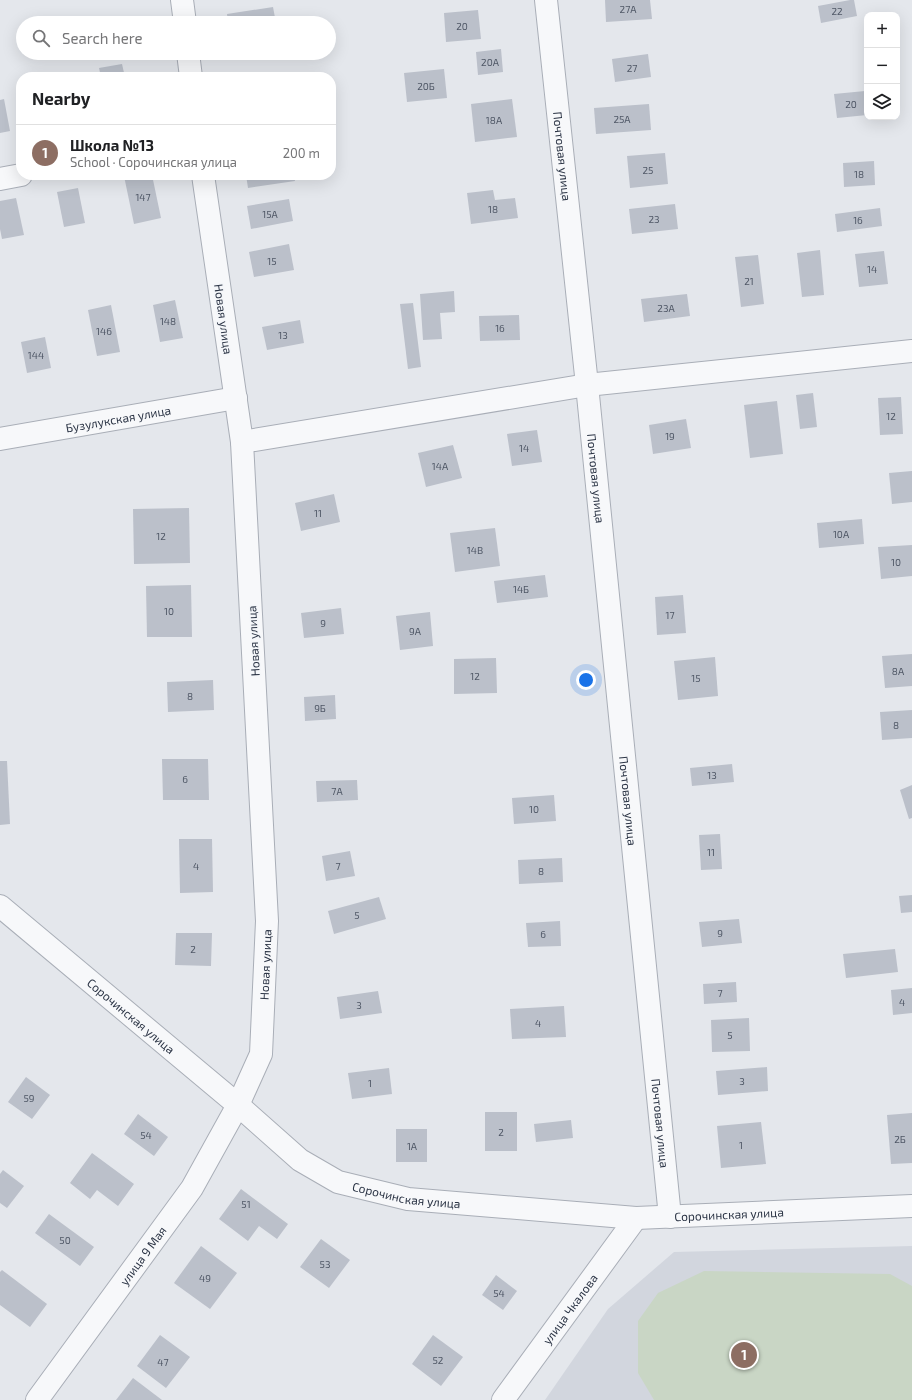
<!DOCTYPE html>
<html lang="en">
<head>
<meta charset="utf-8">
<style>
  :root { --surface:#fff; --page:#f6f6f6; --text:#202124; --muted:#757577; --line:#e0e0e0; --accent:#d1495b }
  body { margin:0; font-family:"Exo 2",sans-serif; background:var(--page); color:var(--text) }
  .controls { position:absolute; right:12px; top:12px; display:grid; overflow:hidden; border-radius:8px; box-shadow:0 4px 16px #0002 }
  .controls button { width:36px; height:36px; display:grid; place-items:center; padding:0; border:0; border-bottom:1px solid var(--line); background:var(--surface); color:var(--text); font:20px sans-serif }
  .you { position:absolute; left:586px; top:680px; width:14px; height:14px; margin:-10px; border:3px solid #fff; border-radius:50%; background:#1a73e8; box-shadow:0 0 0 6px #1a73e833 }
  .badge { display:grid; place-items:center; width:26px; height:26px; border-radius:50%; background:var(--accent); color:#fff; font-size:13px; font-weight:700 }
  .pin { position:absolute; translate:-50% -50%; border:2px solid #fff; box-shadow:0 1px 4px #0006 }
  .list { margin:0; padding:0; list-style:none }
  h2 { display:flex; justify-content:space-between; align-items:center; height:52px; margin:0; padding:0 16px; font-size:17px }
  h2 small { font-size:13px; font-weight:400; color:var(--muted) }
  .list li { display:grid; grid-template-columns:26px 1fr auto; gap:12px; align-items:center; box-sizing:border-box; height:56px; padding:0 16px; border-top:1px solid var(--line) }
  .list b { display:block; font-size:15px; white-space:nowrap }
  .list p { margin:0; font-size:13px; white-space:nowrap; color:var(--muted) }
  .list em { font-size:13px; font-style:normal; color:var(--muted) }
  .icon { flex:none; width:22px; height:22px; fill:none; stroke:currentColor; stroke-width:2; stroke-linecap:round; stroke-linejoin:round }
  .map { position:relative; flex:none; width:912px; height:1400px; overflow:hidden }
  .search { position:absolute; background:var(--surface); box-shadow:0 4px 16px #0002; left:16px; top:16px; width:320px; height:44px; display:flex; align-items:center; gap:10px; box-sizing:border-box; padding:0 14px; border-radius:22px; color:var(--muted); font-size:15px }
  .panel { position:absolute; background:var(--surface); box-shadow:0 4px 16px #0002; left:16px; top:72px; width:320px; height:108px; border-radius:16px }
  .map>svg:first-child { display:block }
</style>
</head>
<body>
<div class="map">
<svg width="912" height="1400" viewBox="0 0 912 1400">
  <rect width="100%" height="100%" fill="#e4e7ec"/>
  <!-- built -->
  <path fill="#d2d6de" d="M912,1246V1400H545L608,1309L674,1252Z"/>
  <!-- green -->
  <path fill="#c9d6c5" d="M704,1271L890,1274L912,1286V1400H654L638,1373V1321L658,1293Z"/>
  <!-- building -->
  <g fill="#bbc0ca">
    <path d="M605,0H650L652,19L606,22Z"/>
    <path d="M850,0H854L857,16L821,23L818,6Z"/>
    <path d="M273,7L276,23H228L227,14Z"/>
    <path d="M478,10L481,39L446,42L444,13Z"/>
    <path d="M501,49L503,72L478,75L476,52Z"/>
    <path d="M648,54L651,77L615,82L612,59Z"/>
    <path d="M122,64L125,77H101L99,68Z"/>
    <path d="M444,69L447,98L407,102L404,73Z"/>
    <path d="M865,91L867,115L837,118L834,94Z"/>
    <path d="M4,99L10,131L0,133V100Z"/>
    <path d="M512,99L517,137L475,142L471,104Z"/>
    <path d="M649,104L651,130L596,134L594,108Z"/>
    <path d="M665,153L668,184L630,188L627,156Z"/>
    <path d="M874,161L875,185L844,187L843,163Z"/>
    <path d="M130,175H152L161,218L134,224L124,176Z"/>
    <path d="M246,175H294L295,181L248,188Z"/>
    <path d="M78,188L85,223L64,227L57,192Z"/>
    <path d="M493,190L495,200L515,198L518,218L471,224L467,193Z"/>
    <path d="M16,198L24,235L2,239L0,229V201Z"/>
    <path d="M289,199L293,221L251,229L247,206Z"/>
    <path d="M675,204L678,229L632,234L629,209Z"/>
    <path d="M880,208L882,226L837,232L835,214Z"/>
    <path d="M289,244L294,270L254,277L249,252Z"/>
    <path d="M820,250L824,295L802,297L797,253Z"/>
    <path d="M884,251L888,284L859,287L855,254Z"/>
    <path d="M758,255L764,304L741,307L735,257Z"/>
    <path d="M454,291L455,312L440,313L442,339L423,340L420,294Z"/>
    <path d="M687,294L690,316L644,322L641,299Z"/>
    <path d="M175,300L183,338L160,342L153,305Z"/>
    <path d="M413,303L421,367L408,369L400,304Z"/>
    <path d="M111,305L120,352L97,356L88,310Z"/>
    <path d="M519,315L520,340L480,341L479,316Z"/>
    <path d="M300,320L304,343L267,350L262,327Z"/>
    <path d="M45,337L51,368L27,373L21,342Z"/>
    <path d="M813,393L817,427L800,429L796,395Z"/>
    <path d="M901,397L903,434L880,435L878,398Z"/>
    <path d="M777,401L783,454L750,458L744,405Z"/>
    <path d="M686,419L691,448L653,454L649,425Z"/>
    <path d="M537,430L542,462L512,466L507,434Z"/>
    <path d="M453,445L462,478L426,487L418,453Z"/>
    <path d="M912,471V502L892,504L889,473Z"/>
    <path d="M334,494L340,522L301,531L295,503Z"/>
    <path d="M189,508L190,563L134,564L133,509Z"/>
    <path d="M862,519L864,544L819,548L817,523Z"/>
    <path d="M495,528L500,566L455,572L450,533Z"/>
    <path d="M912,545V576L881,579L878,547Z"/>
    <path d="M545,575L548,597L497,603L494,581Z"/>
    <path d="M191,585L192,637H147L146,586Z"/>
    <path d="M683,595L686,633L657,635L655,597Z"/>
    <path d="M341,608L344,634L304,638L301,613Z"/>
    <path d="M430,612L433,646L400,650L396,616Z"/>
    <path d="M912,654V686L885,688L882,656Z"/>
    <path d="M715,657L718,696L678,700L674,661Z"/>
    <path d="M496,658L497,693L454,694V659Z"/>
    <path d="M213,680L214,710L168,712L167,682Z"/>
    <path d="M335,695L336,719L305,721L304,697Z"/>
    <path d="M912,710V738L882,740L880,712Z"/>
    <path d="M162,759H208L209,800H163Z"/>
    <path d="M0,761H7L10,824L0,825Z"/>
    <path d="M732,764L734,782L692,786L690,768Z"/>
    <path d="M357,780L358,800L317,802L316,781Z"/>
    <path d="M912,785V818L909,819L900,790Z"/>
    <path d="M554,795L556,821L514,824L512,798Z"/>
    <path d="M720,834L722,869L701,870L699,835Z"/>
    <path d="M179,839H212L213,892L180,893Z"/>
    <path d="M350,851L355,876L326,881L322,856Z"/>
    <path d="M562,858L563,882L519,884L518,860Z"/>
    <path d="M912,895V912L901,913L899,896Z"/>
    <path d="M379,897L386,919L334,934L328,911Z"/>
    <path d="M739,919L742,943L702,947L699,922Z"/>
    <path d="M560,921L561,946L528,947L526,923Z"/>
    <path d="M176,933H212L211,966L175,965Z"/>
    <path d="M895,949L898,972L846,978L843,954Z"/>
    <path d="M736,982L737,1002L704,1004L703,984Z"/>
    <path d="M912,988V1013L893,1015L891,990Z"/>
    <path d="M378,991L382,1013L340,1019L337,997Z"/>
    <path d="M564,1006L566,1037L512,1039L510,1009Z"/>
    <path d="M749,1018L750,1051L712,1052L711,1020Z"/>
    <path d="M767,1067L768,1091L718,1095L716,1071Z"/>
    <path d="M389,1068L392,1094L352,1099L348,1073Z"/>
    <path d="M26,1077L50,1095L32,1119L8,1102Z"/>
    <rect x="485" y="1112" width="32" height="39"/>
    <path d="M912,1113V1163L891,1164L887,1115Z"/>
    <path d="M138,1114L168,1137L154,1156L124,1134Z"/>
    <path d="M571,1120L573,1138L536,1142L534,1124Z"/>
    <path d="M761,1122L766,1164L721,1168L717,1126Z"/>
    <rect x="396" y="1129" width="31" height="33"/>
    <path d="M92,1153L134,1184L118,1206L97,1190L90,1199L70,1183Z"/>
    <path d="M3,1170L24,1186L7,1208L0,1203V1174Z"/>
    <path d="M241,1189L288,1224L277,1239L259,1226L248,1241L219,1219Z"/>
    <path d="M49,1214L94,1247L80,1266L35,1233Z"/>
    <path d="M321,1239L350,1260L329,1288L300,1267Z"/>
    <path d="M201,1246L237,1273L210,1309L174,1283Z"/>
    <path d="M2,1270L47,1304L30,1327L0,1305V1272Z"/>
    <path d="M496,1275L517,1291L503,1310L482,1295Z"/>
    <path d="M160,1335L190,1357L166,1388L137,1366Z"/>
    <path d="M433,1335L463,1357L441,1386L412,1364Z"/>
    <path d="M133,1378L162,1400H116Z"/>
  </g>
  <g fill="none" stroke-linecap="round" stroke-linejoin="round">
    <!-- minor casing -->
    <g stroke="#a9aeb7" stroke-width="24">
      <g id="minor">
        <path d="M182,0L185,23"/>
        <path id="s1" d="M546,0L587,385L670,1217"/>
        <path d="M188,53L191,77"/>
        <path d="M0,179L21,175"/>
        <path id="s2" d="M0,439L236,398"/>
        <path d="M242,442L587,385L912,351"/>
        <path id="s3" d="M0,906L238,1105L300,1160L338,1182L408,1199L636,1218L912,1206"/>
        <path id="s4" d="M37,1400L192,1188L238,1105L261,1054L267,921L242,442L203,175"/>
        <path id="s5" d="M503,1400L636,1218"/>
      </g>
    </g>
    <!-- minor -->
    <use href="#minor" stroke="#f7f8fa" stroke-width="22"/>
  </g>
  <g text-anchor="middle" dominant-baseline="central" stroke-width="3" stroke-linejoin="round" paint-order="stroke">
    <!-- number labels -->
    <g font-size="10" fill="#4f5766">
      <text x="628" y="9">27А</text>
      <text x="837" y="11">22</text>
      <text x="462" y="26">20</text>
      <text x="490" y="62">20А</text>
      <text x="632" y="68">27</text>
      <text x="426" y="86">20Б</text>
      <text x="851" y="104">20</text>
      <text x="622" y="119">25А</text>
      <text x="494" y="120">18А</text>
      <text x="648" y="170">25</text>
      <text x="859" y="174">18</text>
      <text x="143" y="197">147</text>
      <text x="493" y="209">18</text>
      <text x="270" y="214">15А</text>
      <text x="654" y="219">23</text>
      <text x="858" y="220">16</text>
      <text x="272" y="261">15</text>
      <text x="872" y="269">14</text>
      <text x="749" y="281">21</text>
      <text x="666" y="308">23А</text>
      <text x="168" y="321">148</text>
      <text x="500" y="328">16</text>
      <text x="104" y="331">146</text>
      <text x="283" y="335">13</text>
      <text x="36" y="355">144</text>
      <text x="891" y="416">12</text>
      <text x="670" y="436">19</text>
      <text x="524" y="448">14</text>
      <text x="440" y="466">14А</text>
      <text x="318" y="513">11</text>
      <text x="841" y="534">10А</text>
      <text x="161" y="536">12</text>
      <text x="475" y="550">14В</text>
      <text x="896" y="562">10</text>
      <text x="521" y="589">14Б</text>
      <text x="169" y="611">10</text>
      <text x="670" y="615">17</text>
      <text x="323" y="623">9</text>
      <text x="415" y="631">9А</text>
      <text x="898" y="671">8А</text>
      <text x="475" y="676">12</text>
      <text x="696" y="678">15</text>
      <text x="190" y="696">8</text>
      <text x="320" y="708">9Б</text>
      <text x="896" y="725">8</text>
      <text x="712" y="775">13</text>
      <text x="185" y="779">6</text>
      <text x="337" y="791">7А</text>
      <text x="534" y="809">10</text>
      <text x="711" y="852">11</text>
      <text x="196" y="866">4</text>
      <text x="338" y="866">7</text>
      <text x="541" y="871">8</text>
      <text x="357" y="915">5</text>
      <text x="720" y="933">9</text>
      <text x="543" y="934">6</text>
      <text x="193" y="949">2</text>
      <text x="720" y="993">7</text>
      <text x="902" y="1002">4</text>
      <text x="359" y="1005">3</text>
      <text x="538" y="1023">4</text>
      <text x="730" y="1035">5</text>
      <text x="742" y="1081">3</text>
      <text x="370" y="1083">1</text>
      <text x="29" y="1098">59</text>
      <text x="501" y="1132">2</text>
      <text x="146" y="1135">54</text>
      <text x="900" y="1139">2Б</text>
      <text x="741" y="1145">1</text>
      <text x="412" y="1146">1А</text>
      <text x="246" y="1204">51</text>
      <text x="65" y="1240">50</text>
      <text x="325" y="1264">53</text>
      <text x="205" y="1278">49</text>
      <text x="499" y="1293">54</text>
      <text x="438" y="1360">52</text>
      <text x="163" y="1362">47</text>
    </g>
    <!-- street labels -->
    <g font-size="12" fill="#2b3445" stroke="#f4f6f9">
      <text stroke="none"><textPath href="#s1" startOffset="157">Почтовая улица</textPath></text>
      <text transform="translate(224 319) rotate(82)">Новая улица</text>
      <text stroke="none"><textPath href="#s2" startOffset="120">Бузулукская улица</textPath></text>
      <text stroke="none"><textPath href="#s1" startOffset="481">Почтовая улица</textPath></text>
      <text transform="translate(253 641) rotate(-93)">Новая улица</text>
      <text stroke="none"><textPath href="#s1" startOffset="805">Почтовая улица</textPath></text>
      <text stroke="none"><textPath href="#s4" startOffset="503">Новая улица</textPath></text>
      <text stroke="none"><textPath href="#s3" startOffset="171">Сорочинская улица</textPath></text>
      <text stroke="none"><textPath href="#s1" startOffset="1129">Почтовая улица</textPath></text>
      <text stroke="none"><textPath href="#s3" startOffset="507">Сорочинская улица</textPath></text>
      <text stroke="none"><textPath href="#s3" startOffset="831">Сорочинская улица</textPath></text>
      <text stroke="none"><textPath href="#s4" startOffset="179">улица 9 Мая</textPath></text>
      <text stroke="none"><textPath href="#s5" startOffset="113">улица Чкалова</textPath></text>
    </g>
  </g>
</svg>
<div class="controls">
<button>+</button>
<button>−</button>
<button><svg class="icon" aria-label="layers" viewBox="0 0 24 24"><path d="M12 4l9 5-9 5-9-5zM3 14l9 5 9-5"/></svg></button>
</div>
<div class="you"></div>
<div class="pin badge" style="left:744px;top:1355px;background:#8d6e63">1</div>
<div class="search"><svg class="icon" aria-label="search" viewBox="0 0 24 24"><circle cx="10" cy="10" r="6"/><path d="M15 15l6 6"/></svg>Search here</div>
<section class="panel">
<h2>Nearby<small></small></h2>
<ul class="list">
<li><span class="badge" style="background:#8d6e63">1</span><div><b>Школа №13</b><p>School · Сорочинская улица</p></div><em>200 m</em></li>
</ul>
</section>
</div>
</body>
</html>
